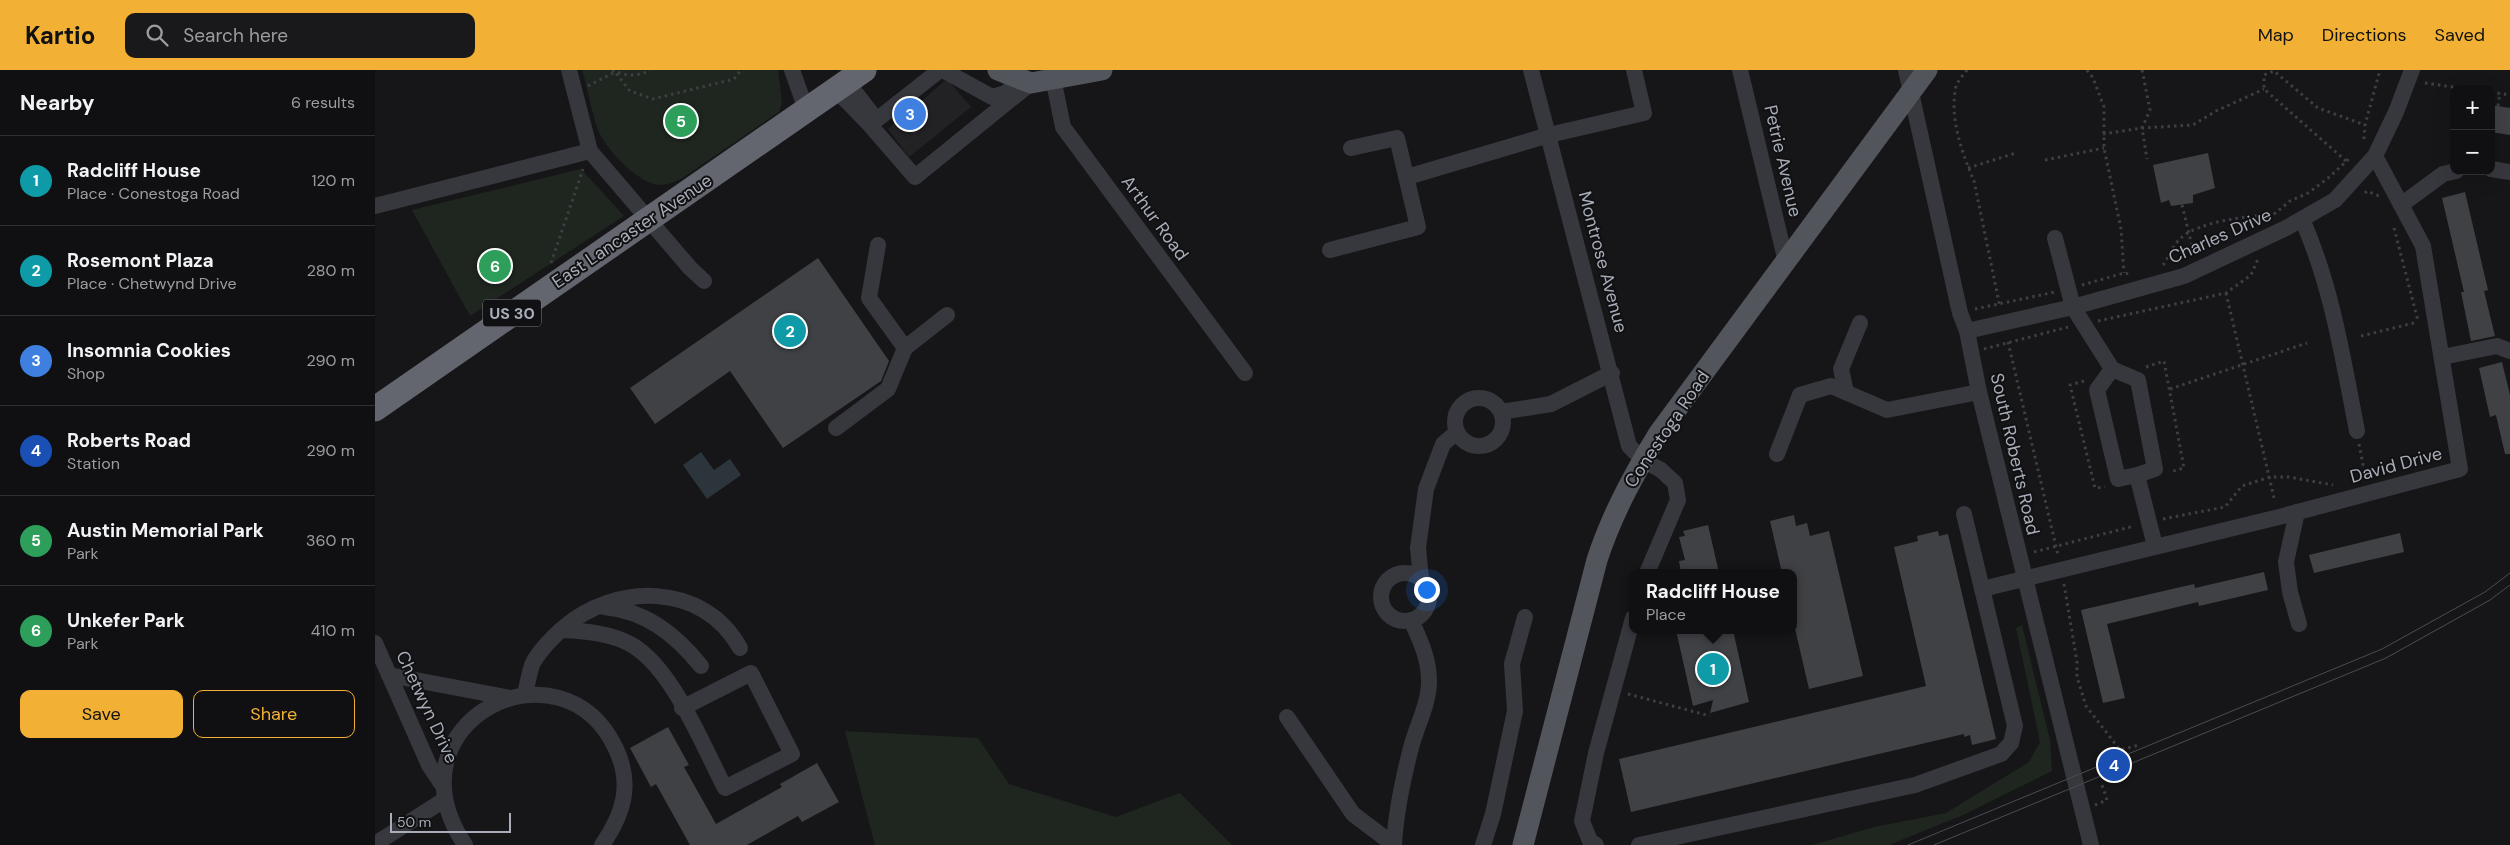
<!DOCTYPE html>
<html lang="en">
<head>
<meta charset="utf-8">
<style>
  :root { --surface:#101012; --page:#19191b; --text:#f1f3f6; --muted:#9c9d9f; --line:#303032; --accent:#f2b134 }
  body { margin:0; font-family:"DM Sans",sans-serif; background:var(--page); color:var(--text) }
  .controls { position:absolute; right:15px; top:15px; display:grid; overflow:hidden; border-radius:10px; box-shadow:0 5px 20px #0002 }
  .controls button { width:45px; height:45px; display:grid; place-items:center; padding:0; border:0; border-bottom:1px solid var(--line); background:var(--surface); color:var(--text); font:25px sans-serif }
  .scale { position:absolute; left:15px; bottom:12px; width:121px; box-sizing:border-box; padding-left:5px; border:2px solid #a8adb8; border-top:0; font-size:14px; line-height:18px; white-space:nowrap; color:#a8adb8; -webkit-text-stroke:4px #111113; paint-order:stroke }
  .you { position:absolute; left:1051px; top:519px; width:18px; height:18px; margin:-12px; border:4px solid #fff; border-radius:50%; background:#1a73e8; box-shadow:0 0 0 8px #1a73e833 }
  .badge { display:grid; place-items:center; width:32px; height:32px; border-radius:50%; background:var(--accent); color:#fff; font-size:16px; font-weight:700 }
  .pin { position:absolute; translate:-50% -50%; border:2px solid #fff; box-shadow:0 1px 5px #0006 }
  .popup { position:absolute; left:1254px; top:499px; width:168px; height:65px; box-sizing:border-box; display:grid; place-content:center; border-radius:10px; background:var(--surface); filter:drop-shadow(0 1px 4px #0005); font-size:16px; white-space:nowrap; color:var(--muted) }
  .popup b { font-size:19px; color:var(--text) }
  .popup::after { content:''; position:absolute; left:50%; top:100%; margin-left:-10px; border:10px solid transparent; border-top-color:var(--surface) }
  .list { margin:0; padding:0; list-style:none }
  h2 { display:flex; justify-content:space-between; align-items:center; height:65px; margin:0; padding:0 20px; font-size:21px }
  h2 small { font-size:16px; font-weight:400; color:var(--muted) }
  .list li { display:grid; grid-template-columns:32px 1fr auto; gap:15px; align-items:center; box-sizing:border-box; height:90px; padding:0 20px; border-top:1px solid var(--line) }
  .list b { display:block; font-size:19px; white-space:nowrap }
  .list p { margin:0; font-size:16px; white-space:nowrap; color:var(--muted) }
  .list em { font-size:16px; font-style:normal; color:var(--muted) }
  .actions { display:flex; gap:10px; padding:15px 20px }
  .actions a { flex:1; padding:11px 0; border:1px solid var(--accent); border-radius:10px; text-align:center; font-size:18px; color:var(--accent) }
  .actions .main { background:var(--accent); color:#111 }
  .icon { flex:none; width:28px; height:28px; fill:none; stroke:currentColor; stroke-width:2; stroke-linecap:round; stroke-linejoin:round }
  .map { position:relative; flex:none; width:2135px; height:775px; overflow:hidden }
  header { display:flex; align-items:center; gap:30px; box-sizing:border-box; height:70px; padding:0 25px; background:var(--accent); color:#111 }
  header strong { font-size:24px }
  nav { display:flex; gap:28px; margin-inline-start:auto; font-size:18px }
  .search { width:350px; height:45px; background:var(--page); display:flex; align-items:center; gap:12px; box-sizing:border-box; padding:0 18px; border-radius:10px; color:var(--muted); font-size:19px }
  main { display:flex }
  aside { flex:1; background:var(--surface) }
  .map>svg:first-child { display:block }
</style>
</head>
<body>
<header>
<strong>Kartio</strong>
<div class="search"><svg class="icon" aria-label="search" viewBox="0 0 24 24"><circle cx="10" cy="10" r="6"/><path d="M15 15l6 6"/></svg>Search here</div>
<nav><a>Map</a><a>Directions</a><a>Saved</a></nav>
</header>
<main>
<aside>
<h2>Nearby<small>6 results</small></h2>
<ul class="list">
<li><span class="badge" style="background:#0f9aa8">1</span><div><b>Radcliff House</b><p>Place · Conestoga Road</p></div><em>120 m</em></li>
<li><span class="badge" style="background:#0f9aa8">2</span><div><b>Rosemont Plaza</b><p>Place · Chetwynd Drive</p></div><em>280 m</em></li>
<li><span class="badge" style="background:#3f7fe0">3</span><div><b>Insomnia Cookies</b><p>Shop</p></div><em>290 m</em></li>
<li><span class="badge" style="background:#1a4fb4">4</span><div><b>Roberts Road</b><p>Station</p></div><em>290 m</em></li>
<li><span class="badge" style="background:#2e9e5b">5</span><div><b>Austin Memorial Park</b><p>Park</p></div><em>360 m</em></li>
<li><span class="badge" style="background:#2e9e5b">6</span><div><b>Unkefer Park</b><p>Park</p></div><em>410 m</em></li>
</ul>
<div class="actions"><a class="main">Save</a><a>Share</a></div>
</aside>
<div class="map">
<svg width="2135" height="775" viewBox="0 0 2135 775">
  <rect width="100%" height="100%" fill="#161618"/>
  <!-- built -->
  <path fill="#222225" d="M572,9L596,37L534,87L513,59Z"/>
  <!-- green -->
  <g fill="#1e261f">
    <path d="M207,0H403L407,33L404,42L306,109C299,112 292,115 284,115C262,113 231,79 223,60C216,41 213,19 207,0Z"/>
    <path d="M206,99L249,146L95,246L37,140Z"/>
    <path d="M1647,555L1675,670L1677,701L1588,745L1514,775H1437L1499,757L1571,743L1654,692L1665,672L1641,558Z"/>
    <path d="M470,661L603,668L634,714L741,747L805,723L857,775H500Z"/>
  </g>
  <!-- water -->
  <path fill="#2c353c" d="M326,382L339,400L355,389L366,405L332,429L308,395Z"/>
  <!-- building -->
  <g fill="#404145">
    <path d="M2116,35L2135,38V65L2116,62Z"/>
    <path d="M1833,83L1840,118L1818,125V133L1796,136L1794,130L1786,133L1778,95Z"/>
    <path d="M2090,122L2113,220L2109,221L2120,266L2096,271L2086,222H2089L2067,128Z"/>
    <path d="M443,188L514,291L506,311L408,378L355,301L280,354L255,318Z"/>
    <path d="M2127,292L2135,325V384H2130L2121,345L2115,347L2104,298Z"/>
    <path d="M1419,445L1421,456L1432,453L1435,466L1454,461L1488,606L1434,619L1418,550V503H1407L1395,451Z"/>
    <path d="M1333,455L1344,503H1306L1304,491L1310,490L1304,467L1310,466L1308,461Z"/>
    <path d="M1563,461L1564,466L1573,464L1621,669L1597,675L1595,665L1589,667V664L1256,742L1244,689L1551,616L1519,477L1543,471L1542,466Z"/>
    <path d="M2025,463L2029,482L1939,503L1934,485Z"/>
    <path d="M1889,502L1893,520L1824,536L1823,532L1732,554L1750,628L1728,633L1706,540L1819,514L1820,518Z"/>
    <path d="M1301,560H1358L1374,632L1335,643L1338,630L1318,636Z"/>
    <path d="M293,657L314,695L309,697L341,754L407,717L405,714L442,693L464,732L427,752L423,746L372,775H315L281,714L276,717L255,678Z"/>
  </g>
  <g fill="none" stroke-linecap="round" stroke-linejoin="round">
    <!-- path -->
    <g stroke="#3d3f44" stroke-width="3" stroke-dasharray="2.5 4" stroke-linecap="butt">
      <path d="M237,0C249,6 263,7 275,0"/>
      <path d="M1592,0C1588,5 1583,11 1581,16C1574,47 1587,83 1599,111L1625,237"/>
      <path d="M1712,0L1718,8L1729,37V78L1746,159L1749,203"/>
      <path d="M1767,0L1775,40L1767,58L1772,89"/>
      <path d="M2050,13L2092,19"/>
      <path d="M213,16L240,2L255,21L278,29L359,9L366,0"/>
      <path d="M2116,22L2135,25"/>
      <path d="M2123,36L2125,23"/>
      <path d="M1728,64L1767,58L1818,55L1841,41L1889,19"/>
      <path d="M1989,69L1990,55L2005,0"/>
      <path d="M1670,90L1729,78"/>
      <path d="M1971,91L1889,19V5L1899,1L1943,38L1990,55"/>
      <path d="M1593,98L1641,83"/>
      <path d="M1990,123L1992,121L2004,126"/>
      <path d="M1807,135L1819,184"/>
      <path d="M2019,158L2043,251"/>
      <path d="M176,193L208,99"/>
      <path d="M1788,195C1794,187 1798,175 1805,169C1820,152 1876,145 1898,145L1915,131L1933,123L1952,109L1975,88"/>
      <path d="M1707,215L1749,203L1754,204"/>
      <path d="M1851,223L1900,432"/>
      <path d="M1600,239L1680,222"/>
      <path d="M1723,251L1851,223L1876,205L1883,189"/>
      <path d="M1986,266L2043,252"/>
      <path d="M1633,272L1683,485"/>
      <path d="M1609,279L1693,257"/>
      <path d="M1771,297L1789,291L1809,398L1795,402"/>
      <path d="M1709,311L1695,315L1720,418L1730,417"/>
      <path d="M1795,319L1932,273"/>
      <path d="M1984,374L1991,410"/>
      <path d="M1788,449L1850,437L1867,416L1895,407H1914L1958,415"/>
      <path d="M1659,482L1759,456"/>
      <path d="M1689,514L1702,592V607L1711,636L1745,680L1764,675"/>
      <path d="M1253,624L1335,646"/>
      <path d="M1720,735L1732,730L1727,715"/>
    </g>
    <!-- minor -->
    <g stroke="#37383d" stroke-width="16">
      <path d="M194,0L215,81L315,198L329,211"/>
      <path d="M417,0L432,42"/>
      <path d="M565,0L495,55L540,107L656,13"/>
      <path d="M568,0L617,27L631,23L641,13"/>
      <path d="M1156,0L1254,376L1268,390L1286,400L1300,413L1303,430L1272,503"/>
      <path d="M1365,0L1411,192"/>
      <path d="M1531,0L1585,243L1592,261L1604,322L1716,775"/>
      <path d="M678,8L688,57L870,303"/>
      <path d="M472,12L497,44"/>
      <path d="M461,20L495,55"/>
      <path d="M2116,99L2135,102"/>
      <path d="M1032,107L1174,65L1269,43L1259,0"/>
      <path d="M2026,135L2068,104L2081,101"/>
      <path d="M0,136L215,81"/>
      <path d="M1927,149C1957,217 1968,289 1982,361"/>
      <path d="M1680,168L1698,237L1737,299L1763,310L1780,399L1762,405L1780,476"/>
      <path d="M503,175L494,228L530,278L572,245"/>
      <path d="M955,180L1043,157L1022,68L976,78"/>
      <path d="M1592,261L1698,237L1809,206L1911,158L1960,130L2000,86L2021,42L2037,0"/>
      <path d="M2067,287L2122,276L2135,281"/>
      <path d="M1737,299L1722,320L1743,409L1762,405"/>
      <path d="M1471,322L1466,299L1485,253"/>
      <circle cx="1104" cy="352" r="24"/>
      <path d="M1126,342L1176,334L1237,303"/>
      <path d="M461,358L513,319L530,278"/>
      <path d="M1402,384L1425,325L1456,316L1512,340L1604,322"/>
      <path d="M1922,442L1911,492L1915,522L1924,554"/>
      <circle cx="1030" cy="527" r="24"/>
      <path d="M1046,509L1043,478L1051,419L1068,374L1082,362"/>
      <path d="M1607,519L1904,447L2085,399L2048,176L2000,86"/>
      <path d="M229,537C271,541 300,564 326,596"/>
      <path d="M186,560C210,561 236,563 257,575C298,599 328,676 350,718L417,684L376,603L307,638"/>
      <path d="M0,573L54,695L68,716"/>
      <path d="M14,605L135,628"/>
      <path d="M150,625C152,615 154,604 157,595C163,582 176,569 187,559C239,513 328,511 365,578"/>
      <path d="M912,647L978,744L1019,775"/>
      <path d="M0,774L69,730"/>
      <path d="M90,775C8,651 187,563 241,679C258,715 248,745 227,775"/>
      <path d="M1019,775C1021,739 1028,708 1037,674C1043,653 1054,633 1054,611C1054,588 1045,570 1036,550"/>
      <path d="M1108,775L1118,744L1140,641L1137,594L1150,547"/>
      <path d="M1221,775L1215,771L1207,751L1221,683L1258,548"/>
      <path d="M1264,775L1540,715L1626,684L1636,673L1640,656L1589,444"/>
    </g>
    <!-- major -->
    <g stroke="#53555c" stroke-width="21">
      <path d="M623,0L656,13L727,0"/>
      <path d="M1148,775L1222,490C1237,444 1259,404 1284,363L1552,0"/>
    </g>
    <!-- highway -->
    <path stroke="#63666e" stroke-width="25" d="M0,339L489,0"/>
    <!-- tram -->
    <g stroke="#4a4c52" stroke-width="1">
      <path d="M1533,775L2007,579L2110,522L2135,503"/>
      <path d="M1559,775L2011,588L2115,530L2135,515"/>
    </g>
  </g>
  <g text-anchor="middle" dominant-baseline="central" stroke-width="4" stroke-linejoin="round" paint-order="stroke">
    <!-- shield labels -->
    <rect fill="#111113" stroke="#7b7e86" stroke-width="1" x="108" y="229.5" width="58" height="27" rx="4"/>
    <g font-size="16" font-weight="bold" fill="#a8adb8">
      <text x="137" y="243">US 30</text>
    </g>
    <!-- street labels -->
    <g font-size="18" fill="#a8adb8" stroke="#111113">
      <text transform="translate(1408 91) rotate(77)">Petrie Avenue</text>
      <text transform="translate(780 148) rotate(54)">Arthur Road</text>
      <text transform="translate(257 161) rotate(-34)">East Lancaster Avenue</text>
      <text transform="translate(1845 166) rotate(-24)">Charles Drive</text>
      <text transform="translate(1228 192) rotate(75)">Montrose Avenue</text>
      <text transform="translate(1292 359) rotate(-56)">Conestoga Road</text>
      <text transform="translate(1640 384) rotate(77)">South Roberts Road</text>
      <text transform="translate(2021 395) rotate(-15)">David Drive</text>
      <text transform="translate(52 637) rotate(65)">Chetwyn Drive</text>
    </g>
  </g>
</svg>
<div class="controls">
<button>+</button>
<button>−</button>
</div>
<div class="scale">50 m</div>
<div class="you"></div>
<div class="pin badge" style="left:1338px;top:599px;background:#0f9aa8">1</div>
<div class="popup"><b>Radcliff House</b>Place</div>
<div class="pin badge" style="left:415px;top:261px;background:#0f9aa8">2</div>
<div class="pin badge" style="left:535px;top:44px;background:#3f7fe0">3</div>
<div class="pin badge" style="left:1739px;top:695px;background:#1a4fb4">4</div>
<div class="pin badge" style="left:306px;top:51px;background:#2e9e5b">5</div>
<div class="pin badge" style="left:120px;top:196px;background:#2e9e5b">6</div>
</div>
</main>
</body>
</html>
